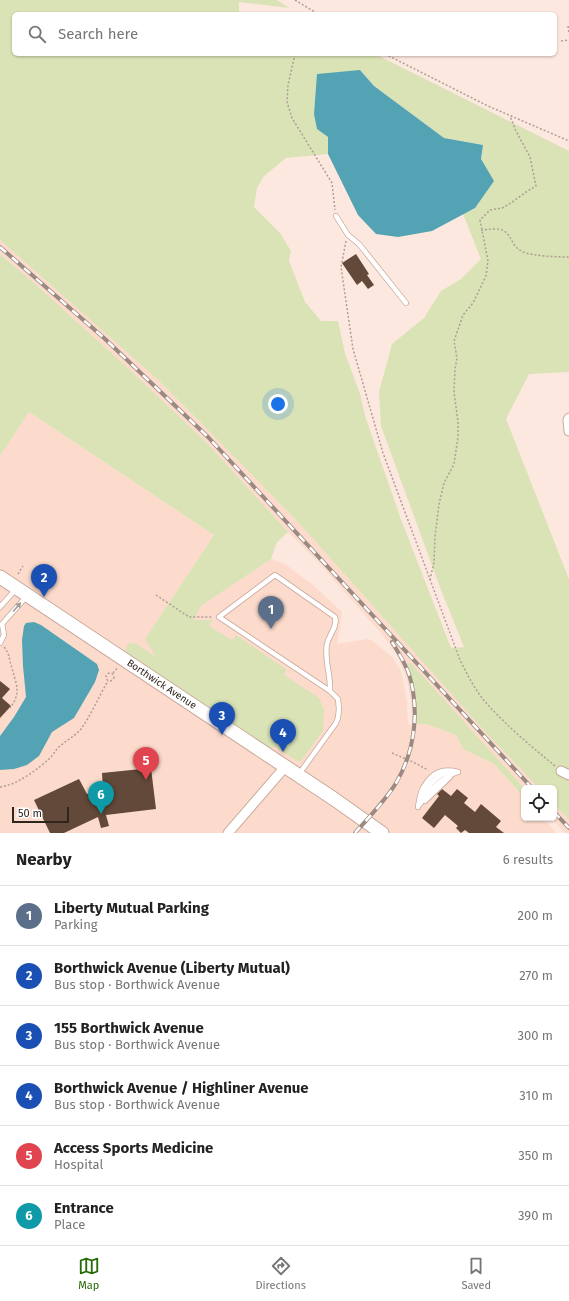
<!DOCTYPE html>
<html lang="en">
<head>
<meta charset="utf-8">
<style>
  :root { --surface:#fff; --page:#f2f2f2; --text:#222; --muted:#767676; --line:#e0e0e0; --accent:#256b05 }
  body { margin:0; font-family:"Fira Sans",sans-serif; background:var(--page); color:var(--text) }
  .controls { position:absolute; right:12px; bottom:12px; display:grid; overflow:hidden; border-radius:6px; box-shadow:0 1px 3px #0004 }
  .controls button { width:36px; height:36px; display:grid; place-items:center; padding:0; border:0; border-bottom:1px solid var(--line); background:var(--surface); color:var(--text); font:20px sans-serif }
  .scale { position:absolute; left:12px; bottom:10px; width:57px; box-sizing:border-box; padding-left:4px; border:2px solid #30241e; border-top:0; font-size:11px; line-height:14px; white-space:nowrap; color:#30241e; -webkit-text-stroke:3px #fff; paint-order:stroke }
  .you { position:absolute; left:278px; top:404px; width:14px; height:14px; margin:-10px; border:3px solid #fff; border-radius:50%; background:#1a73e8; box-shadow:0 0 0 6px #1a73e833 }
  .badge { display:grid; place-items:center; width:26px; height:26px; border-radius:50%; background:var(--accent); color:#fff; font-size:13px; font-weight:700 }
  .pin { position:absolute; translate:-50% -33px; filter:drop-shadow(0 1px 2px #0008) }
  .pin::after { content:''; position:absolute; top:21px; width:14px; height:12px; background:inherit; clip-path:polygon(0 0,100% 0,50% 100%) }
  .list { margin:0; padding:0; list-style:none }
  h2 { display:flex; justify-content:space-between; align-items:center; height:52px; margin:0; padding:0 16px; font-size:17px }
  h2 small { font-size:13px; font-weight:400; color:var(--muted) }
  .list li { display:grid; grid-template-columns:26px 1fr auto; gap:12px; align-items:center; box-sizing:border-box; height:60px; padding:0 16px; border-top:1px solid var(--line) }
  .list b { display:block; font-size:15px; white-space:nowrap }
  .list p { margin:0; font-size:13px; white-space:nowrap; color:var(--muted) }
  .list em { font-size:13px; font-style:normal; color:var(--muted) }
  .icon { flex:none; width:22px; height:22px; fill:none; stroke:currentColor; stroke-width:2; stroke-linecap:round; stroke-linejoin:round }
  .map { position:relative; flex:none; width:569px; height:833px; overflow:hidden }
  .search { position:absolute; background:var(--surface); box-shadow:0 1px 3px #0004; left:12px; right:12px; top:12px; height:44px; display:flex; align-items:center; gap:10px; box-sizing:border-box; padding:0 14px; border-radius:6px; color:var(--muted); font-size:15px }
  .sheet { height:412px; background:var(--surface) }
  nav { display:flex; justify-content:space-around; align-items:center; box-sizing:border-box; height:56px; border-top:1px solid var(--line); background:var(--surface); font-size:11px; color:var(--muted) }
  nav a { display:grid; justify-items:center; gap:2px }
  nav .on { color:var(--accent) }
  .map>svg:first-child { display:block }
</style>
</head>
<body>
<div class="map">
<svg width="569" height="833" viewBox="0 0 569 833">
  <rect width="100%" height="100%" fill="#fde8df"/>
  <!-- built -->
  <g fill="#fcdbcc">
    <path d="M0,240L157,379L204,426L299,523L488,735L539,788H524L410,662L408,664L416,695L417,724H426L456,735L463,749L494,764L524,797V818H543L556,833H0V456L29,412L214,535L145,639L187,628L201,606L271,559L285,564L312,584L342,612L337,644L368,639L373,641L393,658L401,671L407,701L408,725L412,724L411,701L407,679L398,656L381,633L321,565L288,532L207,443L129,369L34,283L0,254Z"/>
    <path d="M554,804L569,820V833H565L551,818H554Z"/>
  </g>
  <!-- green -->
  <g fill="#d9e3b6" fill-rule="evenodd">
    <path d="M0,0H277L289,8L239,2V14H14V54H375L569,151V372L529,374L506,419L569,579V820L554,804V788H539L488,735L299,523L204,426L157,379L0,240ZM360,70L374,86L444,138L483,145L475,208L463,214L481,259L461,279L441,291L424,318L392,344L379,392L381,426L441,590L464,647L451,648L402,522L366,419L360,394L345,353L338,321H321L305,302L289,261L291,251L280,233L254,207L257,188L264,176L286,158L328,154V137L317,129Z"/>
    <path d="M0,254L34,283L129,369L207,443L288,532L277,542L271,559L201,606L193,620H213L209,626L232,640L236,635L287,670L284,675L319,698L324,710L323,731L301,761H297L275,747L269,748L125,652V650L129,643L137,644L156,657L145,639L214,535L29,412L0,456Z"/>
    <path d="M410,662L524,788V797L494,764L463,749L456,735L426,724H417L416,695L408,664Z"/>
  </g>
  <!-- water -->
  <g fill="#54a3b4">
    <path d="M360,70L374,86L444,138L483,145L481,159L494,181L475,208L432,231L398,237L376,234L358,215L328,154V137L317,129L314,114L317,74Z"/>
    <path d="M34,622L41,625L97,664L99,670L95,682L74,718L52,732L39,756L27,765L14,769L0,770V736L14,717L26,697L23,666L22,640L24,626L26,623Z"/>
  </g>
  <!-- building -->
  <g fill="#624939">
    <path d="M356,254L369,274L367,275L374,285L368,289L362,281L357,285L342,263Z"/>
    <path d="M0,681L10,689L2,698L11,706L0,718Z"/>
    <path d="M151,768L156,809L106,815L109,826L101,828L98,817L64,833H50L34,800L79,779L87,794L103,790L102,773Z"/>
    <path d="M442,789L451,796L457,789L468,798L464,803L475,812L481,804L501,821L496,827L504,833H469L465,830L461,833L456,828L458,826L445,815L434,828L422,818L439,796L437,794Z"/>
  </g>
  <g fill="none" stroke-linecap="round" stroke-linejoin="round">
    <!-- lane casing -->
    <g stroke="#c8a89a" stroke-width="6">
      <g id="lane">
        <path d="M336,216L348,235L359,244L406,303"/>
        <path d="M0,607L16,589"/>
        <path d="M0,643L4,635L2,624L26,597"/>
        <path d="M299,774L336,723L338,718L339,709L338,699L330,691L219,617L275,575L335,617C338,626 329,635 327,644C324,659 331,675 330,691"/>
        <path d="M423,796C428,786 437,775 449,772"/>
        <path d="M425,801L450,777"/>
        <path d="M419,805C433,788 438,779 458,772"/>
        <path d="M418,807C419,801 420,793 423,788C432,772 442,768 458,772"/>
      </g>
    </g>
    <!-- street casing -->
    <g stroke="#c8a89a" stroke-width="11">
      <g id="street">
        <path d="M569,418L568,420L569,431"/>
        <path d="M561,771L569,775"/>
        <path d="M228,833L285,767"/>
      </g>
    </g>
    <!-- secondary casing -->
    <g stroke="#c8a89a" stroke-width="15">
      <g id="secondary">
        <path id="s1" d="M0,577L334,799L382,833"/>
      </g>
    </g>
    <!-- path -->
    <g stroke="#af9e96" stroke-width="1.5" stroke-dasharray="2 2" stroke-linecap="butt">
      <path d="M295,0L318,14"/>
      <path d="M568,26L569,34"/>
      <path d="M561,41L569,40"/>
      <path d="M295,54L288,85L287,102L292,118L332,183L335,210"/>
      <path d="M385,54L488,106L569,141"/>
      <path d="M481,230C485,230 489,229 494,229C513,228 508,245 523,252C533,256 557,257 569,257"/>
      <path d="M346,241L341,267L353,349L383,453L460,660C468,676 476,692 488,705C508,727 532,747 555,766"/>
      <path d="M18,574L23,566"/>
      <path d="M430,580L434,562L435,537L439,504L444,483L454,464L458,437V422L454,392L455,369L457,358L454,341L463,315L473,303L486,276L488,261L480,220L490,210L502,208L511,203L526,192L536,186L530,157L516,131L510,116"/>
      <path d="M43,593L50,583"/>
      <path d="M156,595L189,617H213"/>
      <path d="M4,647C10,654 9,660 12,668C16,685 22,692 10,708"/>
      <circle cx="110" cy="677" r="4"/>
      <path d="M113,673L118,667"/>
      <path d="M392,753L413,762L428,770"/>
      <path d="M0,787C17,785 37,770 50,758C54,754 56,749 60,746C67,740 75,736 81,729C91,715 99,696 108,681"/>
    </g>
    <!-- lane -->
    <use href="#lane" stroke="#fff" stroke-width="4.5"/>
    <!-- street -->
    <use href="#street" stroke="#fff" stroke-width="9"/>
    <!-- secondary -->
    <use href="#secondary" stroke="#fff" stroke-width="13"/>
    <!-- rail casing -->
    <g stroke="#9b8a82" stroke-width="4">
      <g id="rail">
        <path d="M0,247L104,338L208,437L532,788"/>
        <path d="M554,812L569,828"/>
        <path d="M355,833C368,818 386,800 396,783C415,751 420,710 409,674C405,663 398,652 392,642"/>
      </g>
    </g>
    <!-- rail -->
    <use href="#rail" stroke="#fff" stroke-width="2.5" stroke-dasharray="8" stroke-linecap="butt"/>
  </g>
  <!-- one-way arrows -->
  <defs><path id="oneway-solid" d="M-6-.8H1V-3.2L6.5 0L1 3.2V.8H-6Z"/></defs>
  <use fill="#a29c9a" href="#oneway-solid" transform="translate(17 607) rotate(-50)"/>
  <g text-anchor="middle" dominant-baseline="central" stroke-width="4" stroke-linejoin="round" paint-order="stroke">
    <!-- street labels -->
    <g font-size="10" fill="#30241e" stroke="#fff">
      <text stroke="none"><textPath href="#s1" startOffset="194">Borthwick Avenue</textPath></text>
    </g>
  </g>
</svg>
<div class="controls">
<button><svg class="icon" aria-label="locate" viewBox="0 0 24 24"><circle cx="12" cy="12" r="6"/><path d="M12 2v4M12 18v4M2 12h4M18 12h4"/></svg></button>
</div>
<div class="scale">50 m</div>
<div class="you"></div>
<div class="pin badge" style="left:271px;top:629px;background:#5c6f8a">1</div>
<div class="pin badge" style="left:44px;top:597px;background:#1a4fb4">2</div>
<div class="pin badge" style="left:222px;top:735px;background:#1a4fb4">3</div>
<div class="pin badge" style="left:283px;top:752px;background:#1a4fb4">4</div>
<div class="pin badge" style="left:146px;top:780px;background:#e0444e">5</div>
<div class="pin badge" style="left:101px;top:814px;background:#0f9aa8">6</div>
<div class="search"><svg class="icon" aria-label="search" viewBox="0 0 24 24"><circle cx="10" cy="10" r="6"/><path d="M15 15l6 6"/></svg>Search here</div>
</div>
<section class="sheet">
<h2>Nearby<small>6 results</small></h2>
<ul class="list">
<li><span class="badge" style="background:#5c6f8a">1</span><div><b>Liberty Mutual Parking</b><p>Parking</p></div><em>200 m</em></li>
<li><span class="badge" style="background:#1a4fb4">2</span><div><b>Borthwick Avenue (Liberty Mutual)</b><p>Bus stop · Borthwick Avenue</p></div><em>270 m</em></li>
<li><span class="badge" style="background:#1a4fb4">3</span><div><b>155 Borthwick Avenue</b><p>Bus stop · Borthwick Avenue</p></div><em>300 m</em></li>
<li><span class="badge" style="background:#1a4fb4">4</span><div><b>Borthwick Avenue / Highliner Avenue</b><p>Bus stop · Borthwick Avenue</p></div><em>310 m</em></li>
<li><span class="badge" style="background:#e0444e">5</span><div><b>Access Sports Medicine</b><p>Hospital</p></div><em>350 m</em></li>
<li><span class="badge" style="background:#0f9aa8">6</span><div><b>Entrance</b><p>Place</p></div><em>390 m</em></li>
</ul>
</section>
<nav>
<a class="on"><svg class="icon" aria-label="map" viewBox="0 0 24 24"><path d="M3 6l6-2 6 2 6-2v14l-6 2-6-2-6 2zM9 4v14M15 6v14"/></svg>Map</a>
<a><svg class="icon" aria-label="directions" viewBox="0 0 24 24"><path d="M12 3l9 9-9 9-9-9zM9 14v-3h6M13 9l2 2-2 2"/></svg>Directions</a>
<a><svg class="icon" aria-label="saved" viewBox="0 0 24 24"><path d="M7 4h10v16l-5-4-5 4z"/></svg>Saved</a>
</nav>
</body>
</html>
